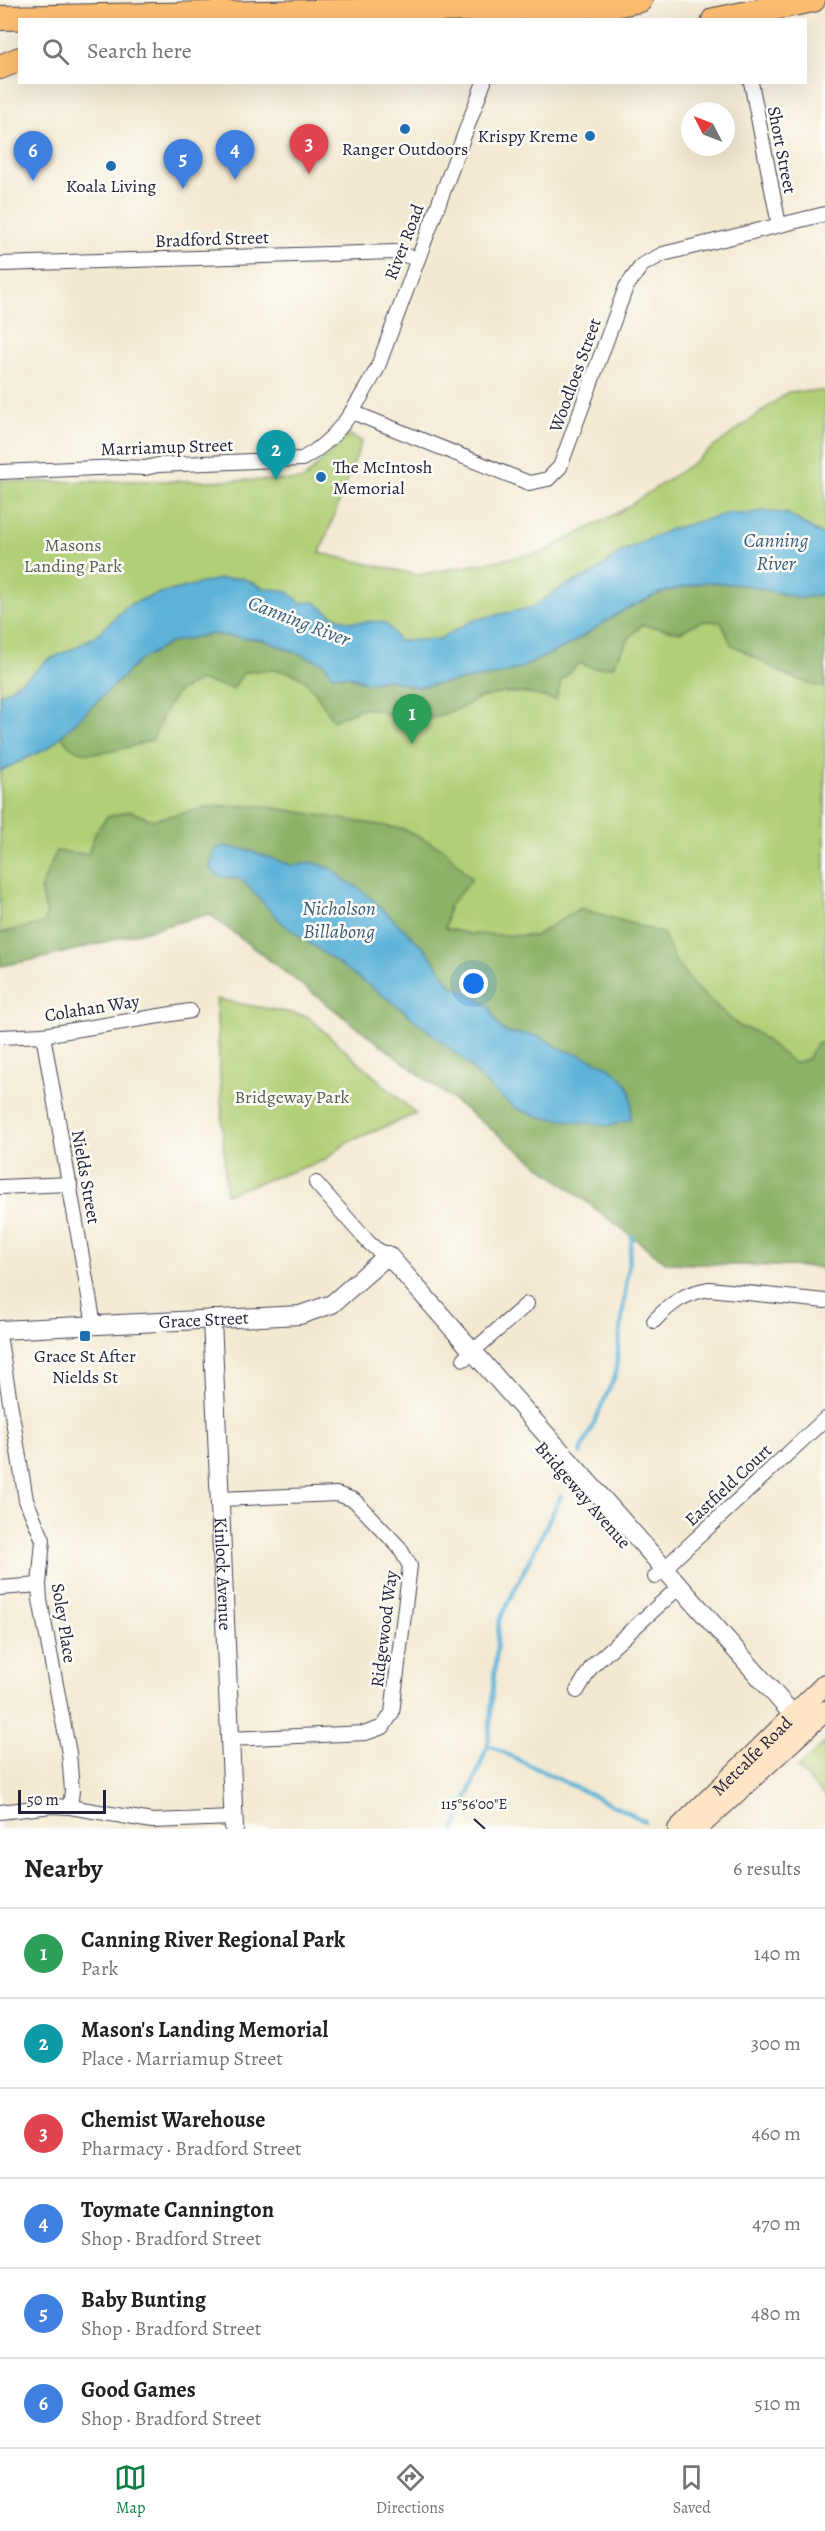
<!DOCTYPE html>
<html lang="en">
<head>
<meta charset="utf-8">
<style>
  :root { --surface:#fff; --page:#f2f2f2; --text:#202124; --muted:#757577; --line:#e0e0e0; --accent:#0b8043 }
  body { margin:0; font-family:Alegreya,serif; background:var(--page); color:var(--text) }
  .compass { position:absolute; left:681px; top:102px; width:54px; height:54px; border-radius:50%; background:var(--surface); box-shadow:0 6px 24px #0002; rotate:312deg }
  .scale { position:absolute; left:18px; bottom:15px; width:88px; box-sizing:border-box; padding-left:6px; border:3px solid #22223b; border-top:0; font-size:16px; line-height:21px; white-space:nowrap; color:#22223b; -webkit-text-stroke:4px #fdfcf7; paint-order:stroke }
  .you { position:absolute; left:474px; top:984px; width:21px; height:21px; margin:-15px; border:4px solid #fff; border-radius:50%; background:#1a73e8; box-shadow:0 0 0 9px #1a73e833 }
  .badge { display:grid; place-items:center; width:39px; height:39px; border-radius:50%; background:var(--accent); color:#fff; font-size:20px; font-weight:700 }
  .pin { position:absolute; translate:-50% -50px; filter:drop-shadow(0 2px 3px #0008) }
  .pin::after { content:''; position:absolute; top:32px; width:21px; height:18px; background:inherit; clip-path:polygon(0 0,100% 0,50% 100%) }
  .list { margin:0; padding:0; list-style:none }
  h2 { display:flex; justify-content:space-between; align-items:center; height:78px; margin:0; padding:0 24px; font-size:26px }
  h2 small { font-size:20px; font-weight:400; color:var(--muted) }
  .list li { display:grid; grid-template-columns:39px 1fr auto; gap:18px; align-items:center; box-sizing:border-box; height:90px; padding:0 24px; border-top:2px solid var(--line) }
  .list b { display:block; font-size:22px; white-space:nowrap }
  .list p { margin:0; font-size:20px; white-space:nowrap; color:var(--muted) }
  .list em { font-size:20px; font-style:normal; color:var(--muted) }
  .icon { flex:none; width:33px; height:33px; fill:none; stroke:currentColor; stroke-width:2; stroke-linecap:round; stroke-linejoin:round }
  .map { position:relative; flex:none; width:825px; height:1829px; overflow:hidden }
  .search { position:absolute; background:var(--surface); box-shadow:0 6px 24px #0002; left:18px; right:18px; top:18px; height:66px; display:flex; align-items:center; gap:15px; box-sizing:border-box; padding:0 21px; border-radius:0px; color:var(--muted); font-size:22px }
  .sheet { height:618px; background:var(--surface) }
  nav { display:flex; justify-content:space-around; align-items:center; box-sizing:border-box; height:84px; border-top:2px solid var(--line); background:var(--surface); font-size:16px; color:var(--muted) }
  nav a { display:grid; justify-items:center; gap:3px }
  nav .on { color:var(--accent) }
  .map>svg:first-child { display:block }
</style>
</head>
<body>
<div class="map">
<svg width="825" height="1829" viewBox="0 0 825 1829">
  <rect width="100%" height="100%" fill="#fdfcf7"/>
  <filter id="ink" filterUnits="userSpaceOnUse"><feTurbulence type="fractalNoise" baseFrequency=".0167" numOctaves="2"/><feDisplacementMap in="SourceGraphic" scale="12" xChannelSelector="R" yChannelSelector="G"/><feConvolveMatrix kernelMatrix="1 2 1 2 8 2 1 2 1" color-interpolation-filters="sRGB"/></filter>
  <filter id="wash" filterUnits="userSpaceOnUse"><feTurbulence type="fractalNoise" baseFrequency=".008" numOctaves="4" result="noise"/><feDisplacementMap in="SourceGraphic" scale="24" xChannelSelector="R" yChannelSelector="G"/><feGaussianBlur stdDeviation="1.35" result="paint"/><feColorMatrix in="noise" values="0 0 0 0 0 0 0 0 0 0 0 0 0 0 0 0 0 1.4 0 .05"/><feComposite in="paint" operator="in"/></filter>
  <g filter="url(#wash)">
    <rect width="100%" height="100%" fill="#f3e9d1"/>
    <!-- green -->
    <g fill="#b1cf76" stroke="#6a7858" stroke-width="1.5">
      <path d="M825,391V1272L818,1267L667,1263L209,914L51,956L0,966V479L21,482L303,480L349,435L362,441L320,553L418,575L544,552L621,511L684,469L788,392Z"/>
      <path d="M216,999L307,1016L416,1114L348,1142L325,1160L226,1194Z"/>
      <path d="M825,1743V1797L797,1768Z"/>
    </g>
    <!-- forest -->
    <g fill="#8cb267" stroke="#576a51" stroke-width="1.5">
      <path d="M705,582L746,585L800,598L825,594V687L813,685L786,675L731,644L721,622L701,621L680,632L642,625L630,637L613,666L594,668L579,663L561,681L556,700L526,693H503L479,698L461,708L429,719L399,718L373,709H359L333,721C307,675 297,664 243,673L233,689L199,680L178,692L168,706L152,740C132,746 89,762 71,747C67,744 64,739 61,736L140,660L172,642L211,634L263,640L324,663L333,675L350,676L368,683L385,679L417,687L492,676L521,668L572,643L624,610L660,593Z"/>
      <path d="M212,806H262L403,829L444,849L472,879L449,906L445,928L469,934L535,936L580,908L663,933L674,959L694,986L740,1027L754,1031L794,1063L808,1059L816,1043H825V1272L818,1267L667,1263L209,914L51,956L0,966V933L44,923L47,914L40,890L56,851L88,854L96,831L107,817L130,811L152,820Z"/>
    </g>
    <!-- water -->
    <g fill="#5bb2d8" stroke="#3e6a8a" stroke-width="1.5">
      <path d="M764,511L788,514L825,537V594L800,598L746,585L705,582L660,593L624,610L572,643L521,668L492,676L417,687L385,679L368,683L350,676L333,675L324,663L263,640L211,634L172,642L140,660L50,747L0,771V695L32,674L46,661L78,646L98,634L128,605L157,594L219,579L242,578L264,588L287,591L301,603L315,602C326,611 338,621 353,622C380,623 383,613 398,641L439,639L474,620L533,607L559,589L594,573L621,552L671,529L730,513L745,514Z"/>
      <path d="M223,846L247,850L294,866L313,862L332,869L345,880L362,890L427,951L451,985L490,1007C504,1046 510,1027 539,1037C548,1040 556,1047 564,1050C588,1058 619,1064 630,1091C633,1098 631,1111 631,1119L609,1126L541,1117L517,1109L493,1091L465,1061L399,1007L283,924L241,879L221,877L210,869L214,851Z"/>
    </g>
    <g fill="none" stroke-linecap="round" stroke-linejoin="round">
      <!-- stream -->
      <g stroke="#5bb2d8" stroke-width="4">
        <path d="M580,1454L615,1376L632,1236"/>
        <path d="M488,1745L645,1821"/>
        <path d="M455,1829L488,1745L499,1621L561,1496"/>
      </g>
    </g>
  </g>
  <g filter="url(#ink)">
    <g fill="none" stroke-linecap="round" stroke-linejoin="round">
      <!-- minor casing -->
      <g stroke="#414052" stroke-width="16">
        <g id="minor">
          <path d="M751,82L779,225"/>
          <path d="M0,264L395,252L417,259"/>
          <path d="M352,412L529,483L548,479L560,467L626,287L642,265L663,254L825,214"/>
          <path d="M0,472L121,467L145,468L158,465L302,459C340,439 357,404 377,369L484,82"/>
          <path d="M43,1035L94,1325"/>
          <path d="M0,1037L43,1035L190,1011"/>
          <path d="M316,1183L368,1242L376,1249L388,1255"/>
          <path d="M0,1187L70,1184"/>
          <path d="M654,1321C671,1303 685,1293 709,1289L825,1301"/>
          <path d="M0,1341L26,1500L43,1540L39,1585L40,1600L69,1753L72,1791L70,1807"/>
          <path d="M464,1359L527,1304"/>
          <path d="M220,1499L337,1494L354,1500L399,1547L410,1566L392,1713L383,1727L366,1733L230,1739"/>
          <path d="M655,1577L825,1419"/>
          <path d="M0,1588L39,1585"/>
          <path d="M577,1691L592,1666L679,1587"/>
          <path d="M0,1812L52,1806L70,1807L152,1821L234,1818"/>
        </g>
      </g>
      <!-- tertiary casing -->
      <g stroke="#414052" stroke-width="20">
        <g id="tertiary">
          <path id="s1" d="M212,1319L234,1829"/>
          <path id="s2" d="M0,1330L300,1315L332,1304L388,1255L802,1725"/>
        </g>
      </g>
      <!-- secondary casing -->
      <g stroke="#414052" stroke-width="22">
        <g id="secondary">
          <path id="s3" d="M678,1829L825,1684"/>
          <path d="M697,1829L825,1711"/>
        </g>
      </g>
      <!-- trunk casing -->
      <g stroke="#414052" stroke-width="26">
        <g id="trunk">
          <path d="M0,18L477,9L614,5L640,0"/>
          <path d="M714,20L813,0"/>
          <path d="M0,67L20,59"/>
        </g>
      </g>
      <!-- minor -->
      <use href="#minor" stroke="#fff" stroke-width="14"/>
      <!-- tertiary -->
      <use href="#tertiary" stroke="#fff" stroke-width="18"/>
      <!-- secondary -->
      <use href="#secondary" stroke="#fee5c5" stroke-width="20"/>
      <!-- trunk -->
      <use href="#trunk" stroke="#fcbd6f" stroke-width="24"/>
    </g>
  </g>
  <!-- ticks -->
  <path fill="none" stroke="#22223b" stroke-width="2" d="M474,1819L485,1829"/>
  <!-- markers -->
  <g fill="#1f6fb2" stroke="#fdfcf7" stroke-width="2">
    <circle cx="405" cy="129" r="6"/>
    <circle cx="590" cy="136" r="6"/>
    <circle cx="111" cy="166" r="6"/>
    <circle cx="321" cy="477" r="6"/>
    <rect x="79" y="1330" width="12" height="12" rx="3"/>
  </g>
  <g text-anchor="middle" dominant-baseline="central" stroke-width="5" stroke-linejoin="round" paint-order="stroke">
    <!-- poi labels -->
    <g font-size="18" fill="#22223b" stroke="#fdfcf7">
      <text x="578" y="136" text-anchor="end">Krispy Kreme</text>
      <text x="405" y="149">Ranger Outdoors</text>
      <text x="111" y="186">Koala Living</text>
      <text x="333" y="467" text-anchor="start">The McIntosh<tspan x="333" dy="21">Memorial</tspan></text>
      <text x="85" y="1356">Grace St After<tspan x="85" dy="21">Nields St</tspan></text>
    </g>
    <!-- street labels -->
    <g font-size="18" fill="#22223b" stroke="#fdfcf7">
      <text transform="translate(782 150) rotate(79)">Short Street</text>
      <text transform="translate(212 239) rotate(-2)">Bradford Street</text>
      <text transform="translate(404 242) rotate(-69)">River Road</text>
      <text transform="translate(575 375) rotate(-70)">Woodloes Street</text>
      <text transform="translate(167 447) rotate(-2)">Marriamup Street</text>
      <text transform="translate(92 1008) rotate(-9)">Colahan Way</text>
      <text transform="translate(86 1177) rotate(80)">Nields Street</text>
      <text stroke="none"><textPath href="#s2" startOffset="204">Grace Street</textPath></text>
      <text transform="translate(728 1485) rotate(-43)">Eastfield Court</text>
      <text transform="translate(583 1495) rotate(49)">Bridgeway Avenue</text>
      <text stroke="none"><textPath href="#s1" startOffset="255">Kinlock Avenue</textPath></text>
      <text transform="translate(64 1623) rotate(81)">Soley Place</text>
      <text transform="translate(384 1629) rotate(-83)">Ridgewood Way</text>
      <text stroke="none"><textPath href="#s3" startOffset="104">Metcalfe Road</textPath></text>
    </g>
    <!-- park labels -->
    <g font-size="18" fill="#545f50" stroke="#fdfcf7">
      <text x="73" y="545">Masons<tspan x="73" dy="21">Landing Park</tspan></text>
      <text x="292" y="1097">Bridgeway Park</text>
    </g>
    <!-- water labels -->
    <g font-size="20" font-style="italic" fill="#395c7a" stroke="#fdfcf7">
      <text x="776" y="540">Canning<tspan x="776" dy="23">River</tspan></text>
      <text transform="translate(299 621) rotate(21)">Canning River</text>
      <text x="339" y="908">Nicholson<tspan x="339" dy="23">Billabong</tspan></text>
    </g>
  </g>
  <g font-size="15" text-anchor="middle" fill="#22223b" stroke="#fdfcf7" stroke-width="5" stroke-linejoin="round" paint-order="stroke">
    <text x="474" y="1809">115°56'00"E</text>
  </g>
</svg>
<svg class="compass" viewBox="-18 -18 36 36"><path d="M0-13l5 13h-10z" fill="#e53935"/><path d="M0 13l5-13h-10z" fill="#757577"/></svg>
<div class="scale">50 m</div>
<div class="you"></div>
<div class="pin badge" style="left:412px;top:744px;background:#2e9e5b">1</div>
<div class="pin badge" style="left:276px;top:480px;background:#0f9aa8">2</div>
<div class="pin badge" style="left:309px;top:174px;background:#e0444e">3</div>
<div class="pin badge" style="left:235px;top:180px;background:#3f7fe0">4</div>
<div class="pin badge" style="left:183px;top:189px;background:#3f7fe0">5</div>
<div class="pin badge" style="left:33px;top:181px;background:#3f7fe0">6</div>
<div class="search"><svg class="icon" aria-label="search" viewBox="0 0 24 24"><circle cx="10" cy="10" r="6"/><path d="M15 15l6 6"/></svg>Search here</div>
</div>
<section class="sheet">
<h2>Nearby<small>6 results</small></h2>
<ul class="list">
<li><span class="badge" style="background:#2e9e5b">1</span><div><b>Canning River Regional Park</b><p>Park</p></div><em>140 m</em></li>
<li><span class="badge" style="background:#0f9aa8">2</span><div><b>Mason's Landing Memorial</b><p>Place · Marriamup Street</p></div><em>300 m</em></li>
<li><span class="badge" style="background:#e0444e">3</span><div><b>Chemist Warehouse</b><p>Pharmacy · Bradford Street</p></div><em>460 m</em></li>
<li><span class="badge" style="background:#3f7fe0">4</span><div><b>Toymate Cannington</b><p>Shop · Bradford Street</p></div><em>470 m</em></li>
<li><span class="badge" style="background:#3f7fe0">5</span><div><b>Baby Bunting</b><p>Shop · Bradford Street</p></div><em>480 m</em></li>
<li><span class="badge" style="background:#3f7fe0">6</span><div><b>Good Games</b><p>Shop · Bradford Street</p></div><em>510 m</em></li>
</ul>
</section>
<nav>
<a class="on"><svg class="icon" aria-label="map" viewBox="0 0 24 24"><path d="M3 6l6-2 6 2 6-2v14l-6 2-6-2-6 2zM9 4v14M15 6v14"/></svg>Map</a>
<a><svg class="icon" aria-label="directions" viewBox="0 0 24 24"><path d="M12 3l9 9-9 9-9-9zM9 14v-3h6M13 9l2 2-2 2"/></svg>Directions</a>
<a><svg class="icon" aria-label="saved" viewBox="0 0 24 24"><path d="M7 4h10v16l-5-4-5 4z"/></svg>Saved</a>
</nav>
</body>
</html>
